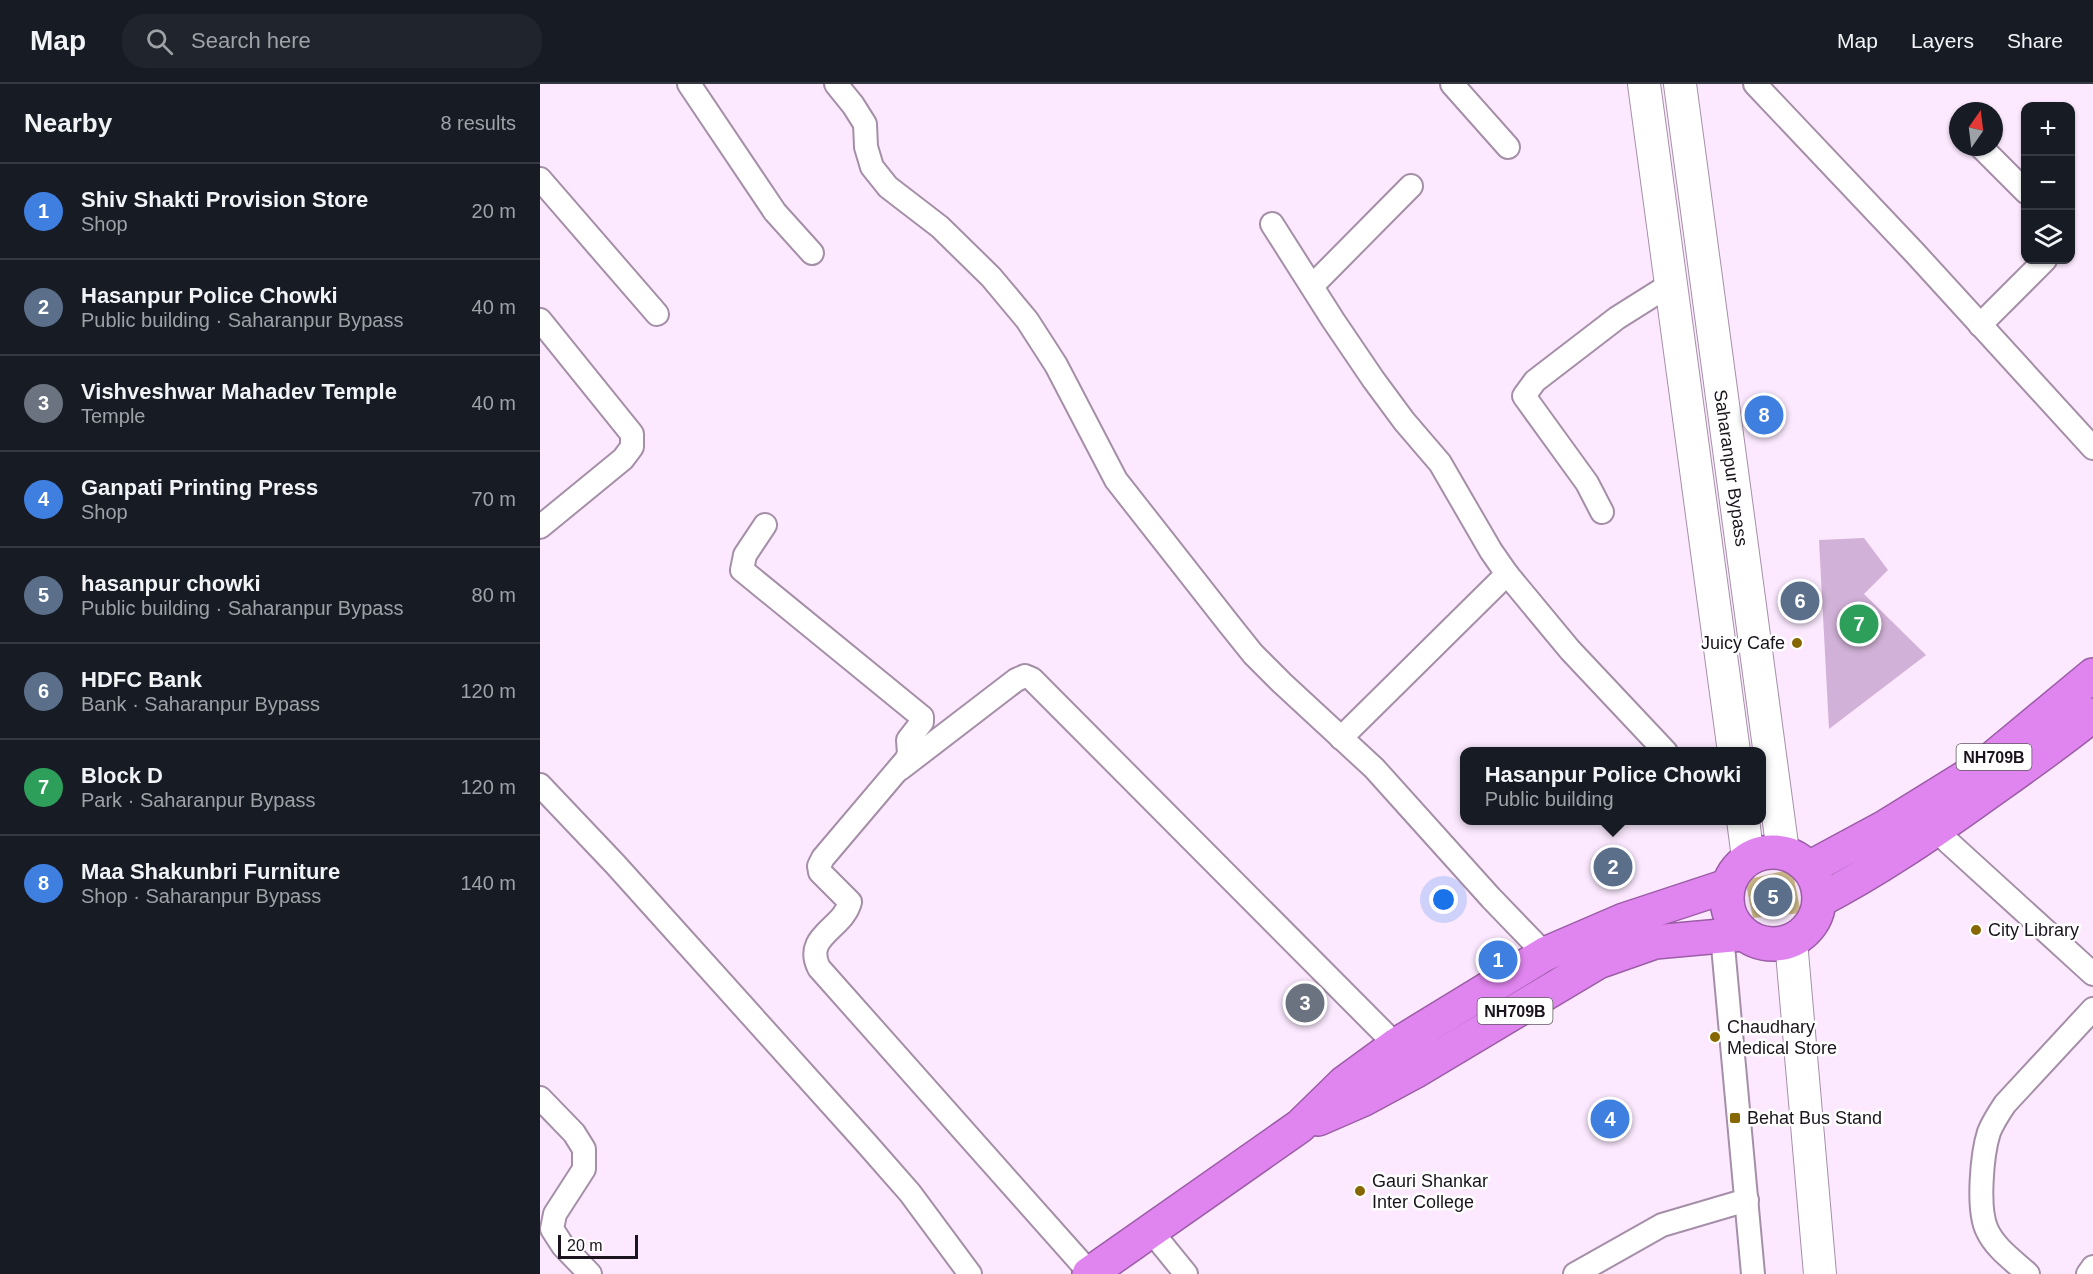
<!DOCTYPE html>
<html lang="en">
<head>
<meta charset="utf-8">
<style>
  :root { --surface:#171b24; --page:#20242c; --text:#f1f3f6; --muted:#9ea1a6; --line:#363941; --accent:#db2777 }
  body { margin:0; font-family:Helvetica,sans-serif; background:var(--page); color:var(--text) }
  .controls { position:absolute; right:18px; top:18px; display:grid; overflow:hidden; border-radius:12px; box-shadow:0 2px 4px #0004 }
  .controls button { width:54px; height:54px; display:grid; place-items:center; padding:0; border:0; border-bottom:2px solid var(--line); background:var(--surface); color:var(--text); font:30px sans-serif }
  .compass { position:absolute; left:1409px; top:18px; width:54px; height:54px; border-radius:50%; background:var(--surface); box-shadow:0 2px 4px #0004; rotate:14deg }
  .scale { position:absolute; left:18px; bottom:15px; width:80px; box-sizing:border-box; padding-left:6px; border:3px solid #1b131d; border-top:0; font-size:16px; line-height:21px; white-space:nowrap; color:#1b131d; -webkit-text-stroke:4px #fff; paint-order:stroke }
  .you { position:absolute; left:904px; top:816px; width:21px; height:21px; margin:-15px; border:4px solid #fff; border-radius:50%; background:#1a73e8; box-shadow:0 0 0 9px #1a73e833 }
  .badge { display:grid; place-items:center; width:39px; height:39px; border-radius:50%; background:var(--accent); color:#fff; font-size:20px; font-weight:700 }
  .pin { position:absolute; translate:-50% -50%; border:3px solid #fff; box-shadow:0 2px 6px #0006 }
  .popup { position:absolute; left:920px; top:663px; width:306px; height:78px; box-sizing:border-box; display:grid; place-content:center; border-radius:12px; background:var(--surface); filter:drop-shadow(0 2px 4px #0005); font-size:20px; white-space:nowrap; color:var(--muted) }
  .popup b { font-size:22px; color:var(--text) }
  .popup::after { content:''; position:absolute; left:50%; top:100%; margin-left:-12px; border:12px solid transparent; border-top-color:var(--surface) }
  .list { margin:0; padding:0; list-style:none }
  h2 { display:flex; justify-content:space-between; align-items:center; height:78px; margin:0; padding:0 24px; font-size:26px }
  h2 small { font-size:20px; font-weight:400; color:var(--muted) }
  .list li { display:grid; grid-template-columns:39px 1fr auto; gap:18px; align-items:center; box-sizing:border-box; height:96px; padding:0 24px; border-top:2px solid var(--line) }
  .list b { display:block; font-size:22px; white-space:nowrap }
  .list p { margin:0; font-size:20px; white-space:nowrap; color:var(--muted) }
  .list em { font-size:20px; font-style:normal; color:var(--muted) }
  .icon { flex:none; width:33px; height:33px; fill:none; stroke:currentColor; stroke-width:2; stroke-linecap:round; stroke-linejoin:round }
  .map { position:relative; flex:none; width:1553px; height:1190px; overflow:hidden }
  header { display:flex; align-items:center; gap:36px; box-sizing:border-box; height:84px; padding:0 30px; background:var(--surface); border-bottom:2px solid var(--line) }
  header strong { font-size:28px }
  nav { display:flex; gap:33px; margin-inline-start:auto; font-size:21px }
  .search { width:420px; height:54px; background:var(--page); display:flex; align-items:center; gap:15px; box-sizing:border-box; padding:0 21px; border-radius:24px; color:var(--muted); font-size:22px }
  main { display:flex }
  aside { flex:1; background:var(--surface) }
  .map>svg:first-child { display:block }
</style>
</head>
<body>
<header>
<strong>Map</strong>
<div class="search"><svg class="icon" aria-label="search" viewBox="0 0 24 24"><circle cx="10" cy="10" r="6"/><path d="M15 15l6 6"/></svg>Search here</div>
<nav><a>Map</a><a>Layers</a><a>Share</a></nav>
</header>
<main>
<aside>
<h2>Nearby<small>8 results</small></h2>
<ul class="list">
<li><span class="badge" style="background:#3f7fe0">1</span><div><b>Shiv Shakti Provision Store</b><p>Shop</p></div><em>20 m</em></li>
<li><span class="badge" style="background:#5c6f8a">2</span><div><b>Hasanpur Police Chowki</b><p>Public building · Saharanpur Bypass</p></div><em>40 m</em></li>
<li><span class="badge" style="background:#6b7280">3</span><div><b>Vishveshwar Mahadev Temple</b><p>Temple</p></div><em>40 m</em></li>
<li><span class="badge" style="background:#3f7fe0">4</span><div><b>Ganpati Printing Press</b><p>Shop</p></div><em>70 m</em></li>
<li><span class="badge" style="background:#5c6f8a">5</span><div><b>hasanpur chowki</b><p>Public building · Saharanpur Bypass</p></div><em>80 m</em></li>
<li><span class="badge" style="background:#5c6f8a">6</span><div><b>HDFC Bank</b><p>Bank · Saharanpur Bypass</p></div><em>120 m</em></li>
<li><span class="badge" style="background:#2e9e5b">7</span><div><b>Block D</b><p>Park · Saharanpur Bypass</p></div><em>120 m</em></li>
<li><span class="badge" style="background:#3f7fe0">8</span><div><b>Maa Shakunbri Furniture</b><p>Shop · Saharanpur Bypass</p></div><em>140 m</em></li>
</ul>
</aside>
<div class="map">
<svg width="1553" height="1190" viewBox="0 0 1553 1190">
  <rect width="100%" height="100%" fill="#fce9ff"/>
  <!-- green -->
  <path fill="#d1b1d7" d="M1324,454L1348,486L1324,510L1386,571L1289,645L1279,456Z"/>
  <!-- building -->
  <path fill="#ccb888" d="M1252,785L1261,829L1213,834L1205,796Z"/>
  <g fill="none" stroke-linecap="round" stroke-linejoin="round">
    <!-- street casing -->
    <g stroke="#a58fa8" stroke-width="26">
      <g id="street">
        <path d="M149,0L235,128L272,169"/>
        <path d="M296,0L313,21L325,40L326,63L332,83L348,103L400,143L451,193L487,236L516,281L576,396L689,540L713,570L742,599L834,684L951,814L1005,870"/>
        <path d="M912,0L968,63"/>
        <path d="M1215,0L1374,168L1553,364"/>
        <path d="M1441,63L1486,108"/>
        <path d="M0,95L117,230"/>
        <path d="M732,140L793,236L833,295L864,337L900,379L951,467L967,490L1030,566L1126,668"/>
        <path d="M772,202L871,102"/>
        <path d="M0,236L92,350V363L83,375L0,443"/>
        <path d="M1440,241L1505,176"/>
        <path d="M1062,428L1047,399L984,312L995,297L1077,234L1131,200"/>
        <path d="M225,441L205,471L202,486L382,633V638L368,656L369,670L366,676L283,774L279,782L280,788L310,818C303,845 263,852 279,884L550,1189"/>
        <path d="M801,654L967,490"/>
        <path d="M360,685L476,596L485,592L492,595L856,961"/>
        <path d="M0,701L75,780L327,1060L370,1109L430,1190"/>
        <path d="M1395,746L1553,890"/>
        <path d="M1182,851L1213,1190"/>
        <path d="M0,1014L34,1049L44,1065V1085L15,1130L12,1145L23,1162L50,1190"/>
        <path d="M611,1147L646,1190"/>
        <path d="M1035,1190L1122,1141L1207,1116"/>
        <path d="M1488,1190C1474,1177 1455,1164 1447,1146C1437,1125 1442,1070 1449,1048C1453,1038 1459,1029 1465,1020L1553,925"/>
        <path d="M1548,1190L1553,1183"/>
      </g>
    </g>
    <!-- secondary casing -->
    <g stroke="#a58fa8" stroke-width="34">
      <g id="secondary">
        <path d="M1104,0L1194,668"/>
        <path d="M1140,0L1243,768"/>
        <path d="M1203,736L1208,774"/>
        <path d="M1251,857L1280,1190"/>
      </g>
    </g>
    <!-- highway casing -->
    <g stroke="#9b5da6" stroke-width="36">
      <g id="highway">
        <circle cx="1233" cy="814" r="46"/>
        <path d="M1269,784L1345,743L1442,683L1553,591"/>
        <path d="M1280,816C1336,787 1387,752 1439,715C1477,688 1516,661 1553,631"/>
        <path d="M778,1035L824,1015L874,988L1058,878L1115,858L1203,850"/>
        <path d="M549,1190L760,1042L804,999L856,961L1005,870L1084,836L1187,802"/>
      </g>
    </g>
    <!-- street -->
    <use href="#street" stroke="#fff" stroke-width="22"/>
    <!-- secondary -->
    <use href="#secondary" stroke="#fff" stroke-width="32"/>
    <!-- highway -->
    <use href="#highway" stroke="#e085f0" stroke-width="33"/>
  </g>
  <!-- markers -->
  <g fill="#866701" stroke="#fff" stroke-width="2">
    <circle cx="1257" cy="559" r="6"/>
    <circle cx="1436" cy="846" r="6"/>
    <circle cx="1175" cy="953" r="6"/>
    <rect x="1189" y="1028" width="12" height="12" rx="3"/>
    <circle cx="820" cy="1107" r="6"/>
  </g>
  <g text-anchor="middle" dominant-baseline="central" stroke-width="5" stroke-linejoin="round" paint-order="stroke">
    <!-- shield labels -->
    <g fill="#fff" stroke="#5f5a61" stroke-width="1.5">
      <rect x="1416.5" y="660" width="75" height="26" rx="4.5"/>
      <rect x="937.5" y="914" width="75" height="26" rx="4.5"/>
    </g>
    <g font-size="16" font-weight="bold" fill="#1b131d">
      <text x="1454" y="673">NH709B</text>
      <text x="975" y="927">NH709B</text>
    </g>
    <!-- street labels -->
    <g font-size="18" fill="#1b131d" stroke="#fff">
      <text transform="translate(1191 384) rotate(82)">Saharanpur Bypass</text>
    </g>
    <!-- poi labels -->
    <g font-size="18" fill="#1b131d" stroke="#fff" text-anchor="start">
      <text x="1245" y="559" text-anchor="end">Juicy Cafe</text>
      <text x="1448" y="846">City Library</text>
      <text x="1187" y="943">Chaudhary<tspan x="1187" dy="21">Medical Store</tspan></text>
      <text x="1207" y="1034">Behat Bus Stand</text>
      <text x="832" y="1097">Gauri Shankar<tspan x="832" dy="21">Inter College</tspan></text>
    </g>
  </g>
</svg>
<div class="controls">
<button>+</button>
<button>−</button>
<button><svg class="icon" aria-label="layers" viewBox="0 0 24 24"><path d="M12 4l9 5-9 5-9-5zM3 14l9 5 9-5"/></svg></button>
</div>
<svg class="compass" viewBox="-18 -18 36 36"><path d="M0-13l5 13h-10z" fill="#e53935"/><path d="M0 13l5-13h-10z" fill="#9ea1a6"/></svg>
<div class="scale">20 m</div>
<div class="you"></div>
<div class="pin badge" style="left:958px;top:876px;background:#3f7fe0">1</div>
<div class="pin badge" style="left:1073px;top:783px;background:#5c6f8a">2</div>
<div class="popup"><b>Hasanpur Police Chowki</b>Public building</div>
<div class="pin badge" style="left:765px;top:919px;background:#6b7280">3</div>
<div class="pin badge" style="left:1070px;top:1035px;background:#3f7fe0">4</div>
<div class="pin badge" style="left:1233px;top:813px;background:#5c6f8a">5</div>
<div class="pin badge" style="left:1260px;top:517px;background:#5c6f8a">6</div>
<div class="pin badge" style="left:1319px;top:540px;background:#2e9e5b">7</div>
<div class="pin badge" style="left:1224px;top:331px;background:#3f7fe0">8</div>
</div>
</main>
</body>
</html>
